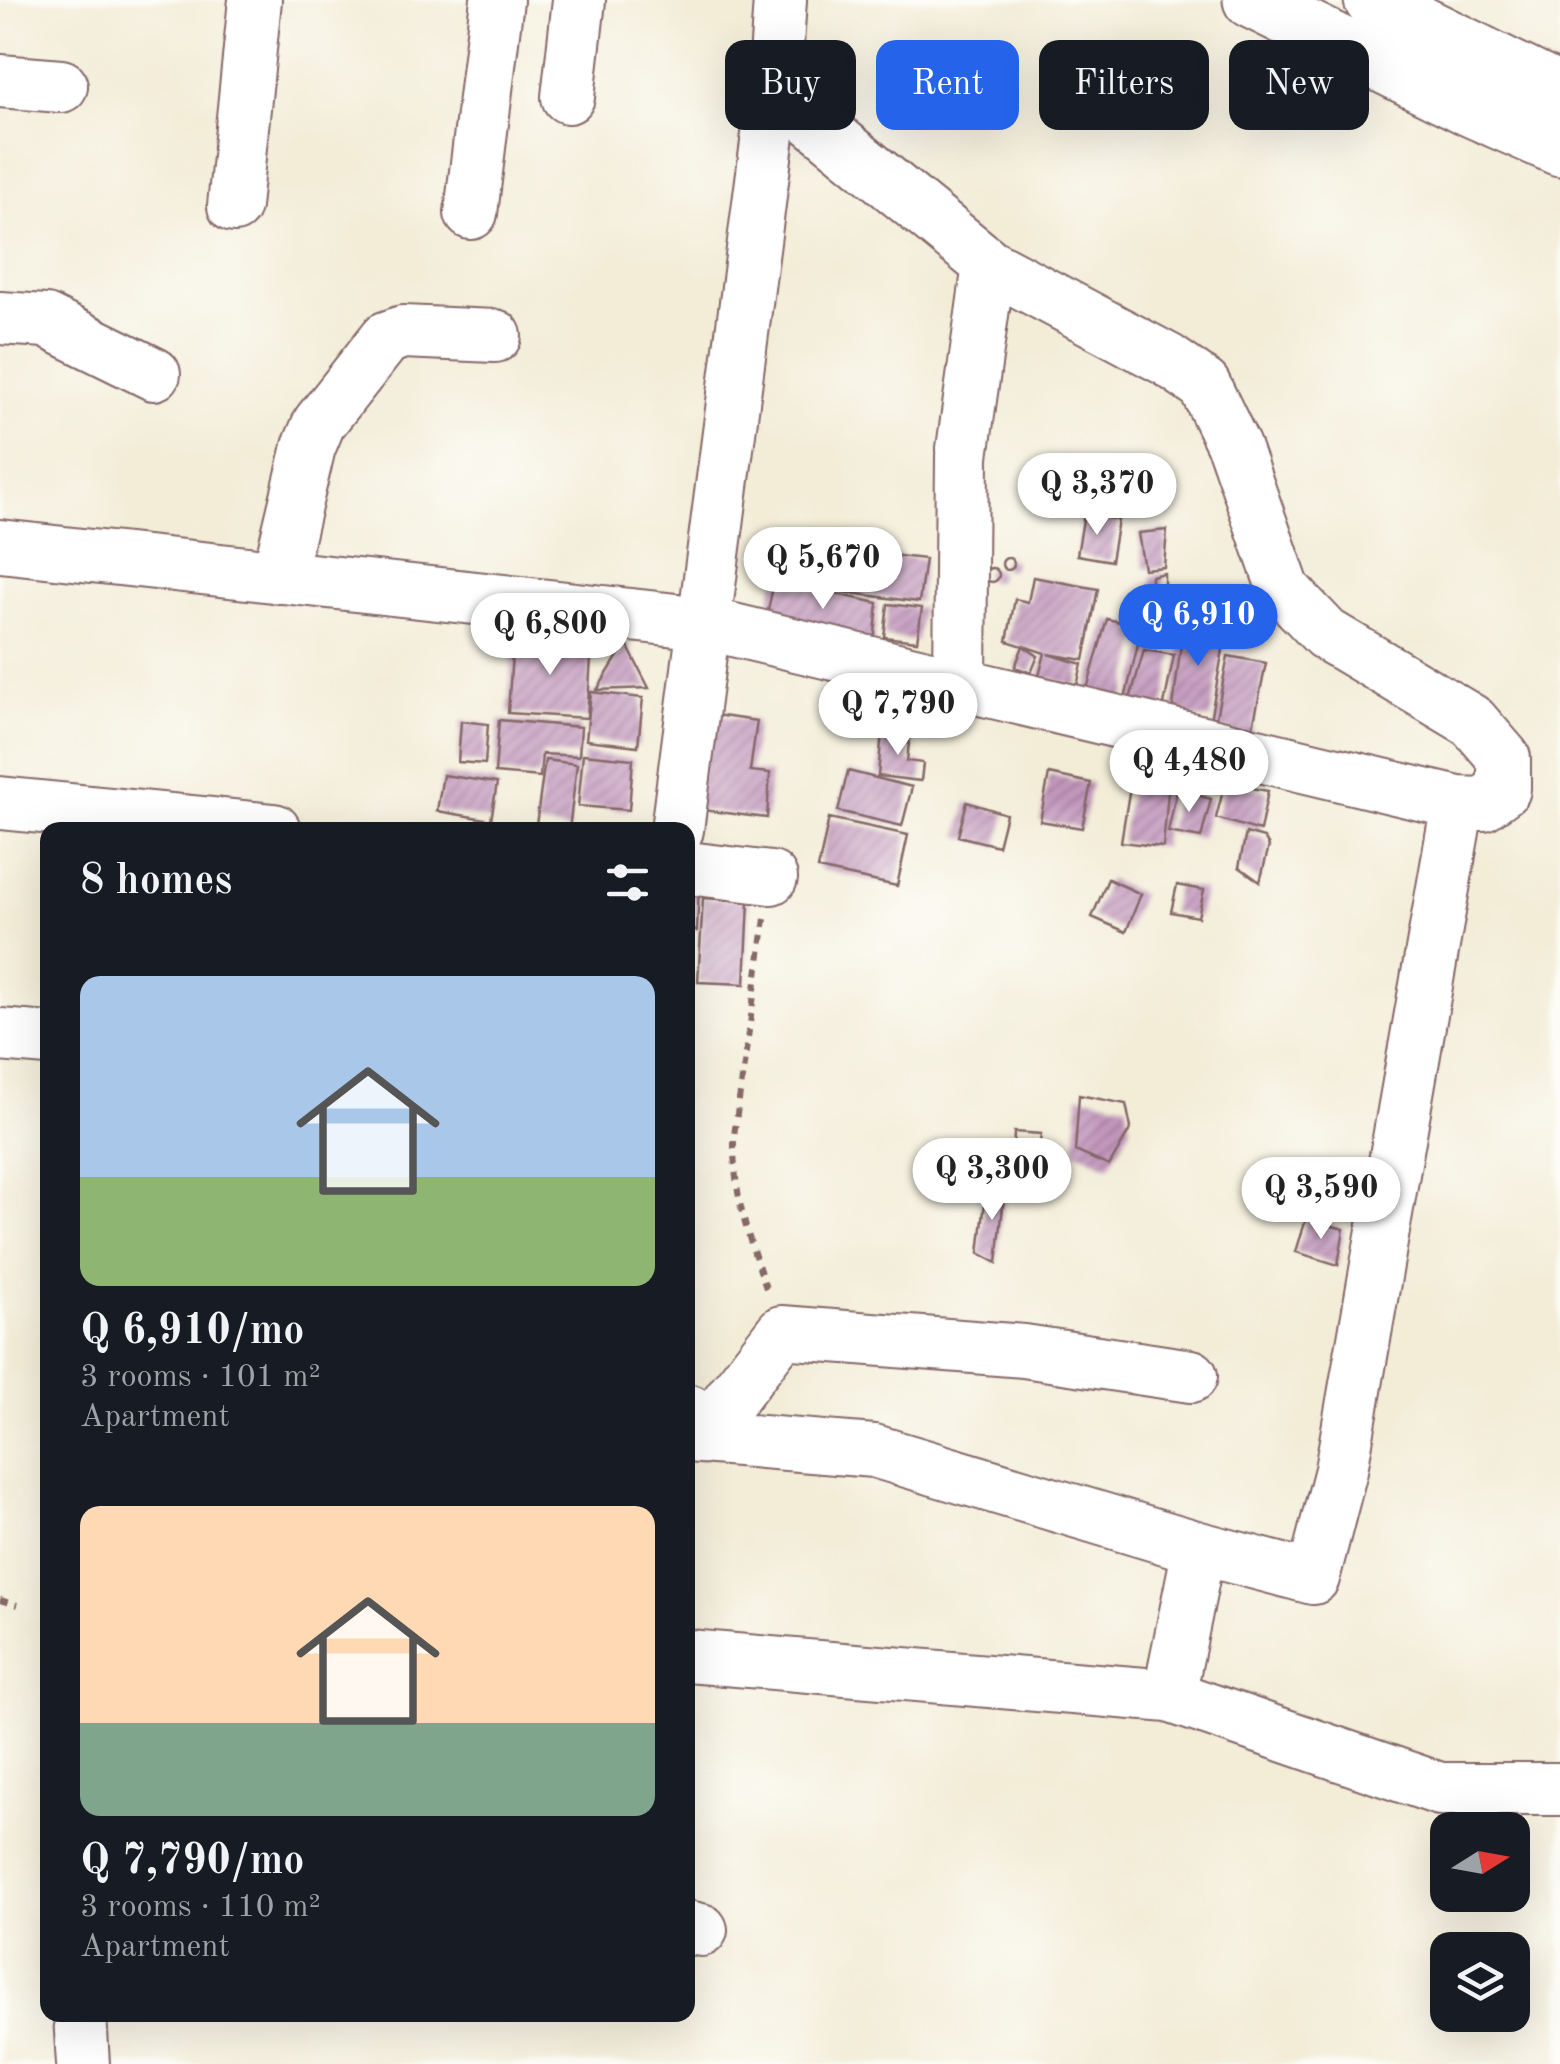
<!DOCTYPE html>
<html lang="en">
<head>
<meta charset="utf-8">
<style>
	:root { --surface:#171b24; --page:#242831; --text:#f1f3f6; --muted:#9ea1a6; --accent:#2563eb }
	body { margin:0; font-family:"Old Standard TT",serif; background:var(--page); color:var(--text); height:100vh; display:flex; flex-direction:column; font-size:38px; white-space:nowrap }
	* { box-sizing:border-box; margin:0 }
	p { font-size:32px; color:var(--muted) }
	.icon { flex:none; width:55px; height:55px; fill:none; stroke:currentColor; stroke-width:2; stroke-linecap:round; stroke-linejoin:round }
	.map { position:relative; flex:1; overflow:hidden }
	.side { position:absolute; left:40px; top:822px; width:655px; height:1200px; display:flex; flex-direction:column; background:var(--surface); border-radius:20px; box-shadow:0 10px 40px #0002 }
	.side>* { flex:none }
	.banner { position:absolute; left:725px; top:40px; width:685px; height:90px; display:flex; gap:20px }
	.needle { width:65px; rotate:79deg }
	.tools { position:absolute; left:1430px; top:1812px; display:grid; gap:20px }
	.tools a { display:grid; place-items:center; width:100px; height:100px; border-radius:20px; background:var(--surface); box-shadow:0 10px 40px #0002; font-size:50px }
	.price { position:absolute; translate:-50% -85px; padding:0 22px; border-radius:35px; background:#fff; color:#222; font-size:32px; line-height:65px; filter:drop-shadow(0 2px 5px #0008) }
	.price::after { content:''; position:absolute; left:50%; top:60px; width:30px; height:22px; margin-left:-15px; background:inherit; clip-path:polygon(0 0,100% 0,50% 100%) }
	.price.current { background:var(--accent); color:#fff }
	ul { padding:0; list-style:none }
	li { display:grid; align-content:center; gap:20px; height:530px; padding:0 40px }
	li span { display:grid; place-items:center; height:310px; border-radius:20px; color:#555 }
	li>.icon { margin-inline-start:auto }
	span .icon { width:180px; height:180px; fill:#fffc; stroke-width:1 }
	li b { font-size:42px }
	h2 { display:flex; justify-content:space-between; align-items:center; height:120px; padding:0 40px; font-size:42px }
	.tag { padding:0 35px; border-radius:20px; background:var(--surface); box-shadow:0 10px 40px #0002; font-size:35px; line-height:90px }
	.tag.current { background:var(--accent); color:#fff }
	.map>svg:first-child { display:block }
	.building { fill:url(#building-hatch) }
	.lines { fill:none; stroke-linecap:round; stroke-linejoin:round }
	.minor-casing { stroke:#856768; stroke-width:56 }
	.highway-casing { stroke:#856768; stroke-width:59 }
	.path { stroke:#856768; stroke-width:6; stroke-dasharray:8 8; stroke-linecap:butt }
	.minor { stroke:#fff; stroke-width:52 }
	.highway { stroke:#fff; stroke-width:55 }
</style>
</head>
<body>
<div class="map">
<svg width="1560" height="2064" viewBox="0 0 1560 2064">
	<defs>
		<pattern id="building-hatch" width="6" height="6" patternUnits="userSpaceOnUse" patternTransform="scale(2.5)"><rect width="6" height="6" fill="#c297bd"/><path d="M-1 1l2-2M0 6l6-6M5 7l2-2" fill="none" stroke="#a07b9a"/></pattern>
	</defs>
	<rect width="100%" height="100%" fill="#fdfcf7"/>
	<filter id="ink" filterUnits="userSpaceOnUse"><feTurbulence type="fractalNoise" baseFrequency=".01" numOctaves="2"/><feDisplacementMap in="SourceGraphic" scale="20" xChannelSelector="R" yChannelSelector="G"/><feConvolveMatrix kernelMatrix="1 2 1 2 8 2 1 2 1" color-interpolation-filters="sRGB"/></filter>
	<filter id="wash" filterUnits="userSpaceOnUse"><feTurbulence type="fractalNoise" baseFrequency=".0048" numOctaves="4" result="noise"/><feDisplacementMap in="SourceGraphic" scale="40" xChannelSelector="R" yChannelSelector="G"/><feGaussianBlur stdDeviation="2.25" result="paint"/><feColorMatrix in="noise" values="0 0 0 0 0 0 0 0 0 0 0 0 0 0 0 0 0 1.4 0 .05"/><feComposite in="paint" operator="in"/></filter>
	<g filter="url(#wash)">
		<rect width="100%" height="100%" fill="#f3edd8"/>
		<g id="blocks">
			<path class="building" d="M 1084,514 L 1118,520 L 1111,561 L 1077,555 Z
				M 1167,530 L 1164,567 L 1144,569 L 1138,533 Z
				M 839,549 L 925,559 L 919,602 L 834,591 Z
				M1002 564a6 6 0 1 1 12 0a6 6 0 1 1-12 0Z
				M985 575a7 7 0 1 1 14 0a7 7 0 1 1-14 0Z
				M 1164,573 L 1164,604 L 1151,607 L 1151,576 Z
				M 1033,577 L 1098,589 L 1084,660 L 1048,654 L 1082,664 L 1077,686 L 1039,676 L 1045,653 L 1023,646 L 1038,656 L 1031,673 L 1015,667 L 1023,646 L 1007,641 L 1015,599 L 1028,602 Z
				M 774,581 L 878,603 L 874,644 L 766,621 Z
				M 888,604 L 922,608 L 917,641 L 884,637 Z
				M 1107,619 L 1142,627 L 1125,699 L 1087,689 Z
				M 1184,619 L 1227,628 L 1210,720 L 1172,715 Z
				M 513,638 L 592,643 L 587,718 L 508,713 Z
				M 626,643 L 649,688 L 597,690 Z
				M 1144,650 L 1174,655 L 1164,705 L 1172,715 L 1129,703 Z
				M 1228,656 L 1266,663 L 1251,736 L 1214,728 Z
				M 591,692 L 643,698 L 638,746 L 586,740 Z
				M 701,713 L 757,721 L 750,771 L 770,773 L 767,818 L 686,808 Z
				M 499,720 L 581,727 L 579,756 L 542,754 L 540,777 L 495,773 Z
				M 461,721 L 488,724 L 485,764 L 458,762 Z
				M 882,731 L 910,734 L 907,761 L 923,763 L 921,781 L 878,776 Z
				M 583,754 L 633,759 L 629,810 L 578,806 Z
				M 545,760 L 577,764 L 569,830 L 536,825 Z
				M 1189,766 L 1220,771 L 1217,791 L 1183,785 Z
				M 848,771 L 912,787 L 902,826 L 838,811 Z
				M 1049,774 L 1091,783 L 1082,828 L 1040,821 Z
				M 1132,774 L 1169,781 L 1163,847 L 1121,842 Z
				M 443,775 L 497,783 L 491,820 L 437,811 Z
				M 1225,783 L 1268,791 L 1260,831 L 1216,818 Z
				M 1177,790 L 1211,799 L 1201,838 L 1168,832 Z
				M 967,802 L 1006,814 L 998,846 L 958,836 Z
				M 829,818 L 908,835 L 897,886 L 818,869 Z
				M 1246,833 L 1264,838 L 1269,846 L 1260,882 L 1239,867 Z
				M 1108,879 L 1141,894 L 1126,932 L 1092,917 Z
				M 1177,885 L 1204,890 L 1198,917 L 1171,912 Z
				M 688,887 L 699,888 L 697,931 L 688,930 Z
				M 703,898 L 749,901 L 745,984 L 698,982 Z
				M 1079,1095 L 1126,1104 L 1131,1128 L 1109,1166 L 1075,1151 Z
				M 1014,1132 L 1041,1134 L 1038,1160 L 1013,1158 Z
				M 987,1185 L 998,1186 L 1004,1196 L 997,1263 L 979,1253 Z
				M 1306,1219 L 1344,1229 L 1338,1265 L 1296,1252 Z"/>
		</g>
	</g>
	<g filter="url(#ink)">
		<use href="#blocks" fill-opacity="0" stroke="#856768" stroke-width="2.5"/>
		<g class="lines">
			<g class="minor-casing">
				<path id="minor" d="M 0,81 L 61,86
					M 568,97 L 579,0
					M 234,206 L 255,0
					M 471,213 L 497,0
					M 0,318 L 46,321 L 154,374
					M 0,546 L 704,623 L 1458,803 L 1483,804 L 1504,789 L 1504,758 L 1472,721 L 1326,634 L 1284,590 L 1234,447 L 1204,385 L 1168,360 L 989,265 L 774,89
					M 278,577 L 309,447 L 319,423 L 386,338 L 403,332 L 495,336
					M 960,684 L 962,456 L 989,265
					M 0,803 L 274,830
					M 677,830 L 774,89 L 780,0
					M 688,868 L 771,878
					M 0,1035 L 48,1039
					M 690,1411 L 701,1437 L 782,1332 L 1024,1351 L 1191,1376
					M 688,1436 L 874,1451 L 1199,1548 L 1313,1578 L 1341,1470 L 1458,803
					M 688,1656 L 1169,1696 L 1440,1789 L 1560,1789
					M 1169,1696 L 1199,1548
					M 688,1927 L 701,1930
					M 80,2015 L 83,2064"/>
			</g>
			<g class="highway-casing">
				<path id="highway" d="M 1251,0 L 1474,110 L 1560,148
					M 1372,0 L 1560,92"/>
			</g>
			<path class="path" d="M 765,919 L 734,1135 C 733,1199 748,1235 768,1294
				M 0,1600 L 17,1605"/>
			<use href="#minor" class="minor"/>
			<use href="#highway" class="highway"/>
		</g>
	</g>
</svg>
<div class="tools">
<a><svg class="needle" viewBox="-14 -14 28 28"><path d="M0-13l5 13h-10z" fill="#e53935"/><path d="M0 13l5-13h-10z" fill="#9ea1a6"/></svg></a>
<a><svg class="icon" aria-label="layers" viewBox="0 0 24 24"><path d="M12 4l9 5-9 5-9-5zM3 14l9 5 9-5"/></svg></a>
</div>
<b class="price" style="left:1097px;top:538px">Q 3,370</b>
<b class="price" style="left:823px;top:612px">Q 5,670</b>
<b class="price current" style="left:1198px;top:669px">Q 6,910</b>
<b class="price" style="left:550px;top:678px">Q 6,800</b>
<b class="price" style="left:898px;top:758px">Q 7,790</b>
<b class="price" style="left:1189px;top:815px">Q 4,480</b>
<b class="price" style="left:992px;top:1223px">Q 3,300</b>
<b class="price" style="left:1321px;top:1242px">Q 3,590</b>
<div class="banner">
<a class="tag">Buy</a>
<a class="tag current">Rent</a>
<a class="tag">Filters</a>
<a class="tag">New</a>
</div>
<section class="side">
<h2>8 homes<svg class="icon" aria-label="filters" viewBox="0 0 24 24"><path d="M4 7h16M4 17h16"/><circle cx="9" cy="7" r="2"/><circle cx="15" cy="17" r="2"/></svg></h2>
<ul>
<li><span style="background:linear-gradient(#a9c7e8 65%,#8fb573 0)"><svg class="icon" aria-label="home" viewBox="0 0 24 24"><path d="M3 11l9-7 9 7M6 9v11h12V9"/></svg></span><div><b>Q 6,910/mo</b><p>3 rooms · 101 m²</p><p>Apartment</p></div></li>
<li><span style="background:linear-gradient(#ffd9b3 70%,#7fa58c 0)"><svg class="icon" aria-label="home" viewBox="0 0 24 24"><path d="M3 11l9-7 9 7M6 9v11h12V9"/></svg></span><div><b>Q 7,790/mo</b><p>3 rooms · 110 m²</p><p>Apartment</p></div></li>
</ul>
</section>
</div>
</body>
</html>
